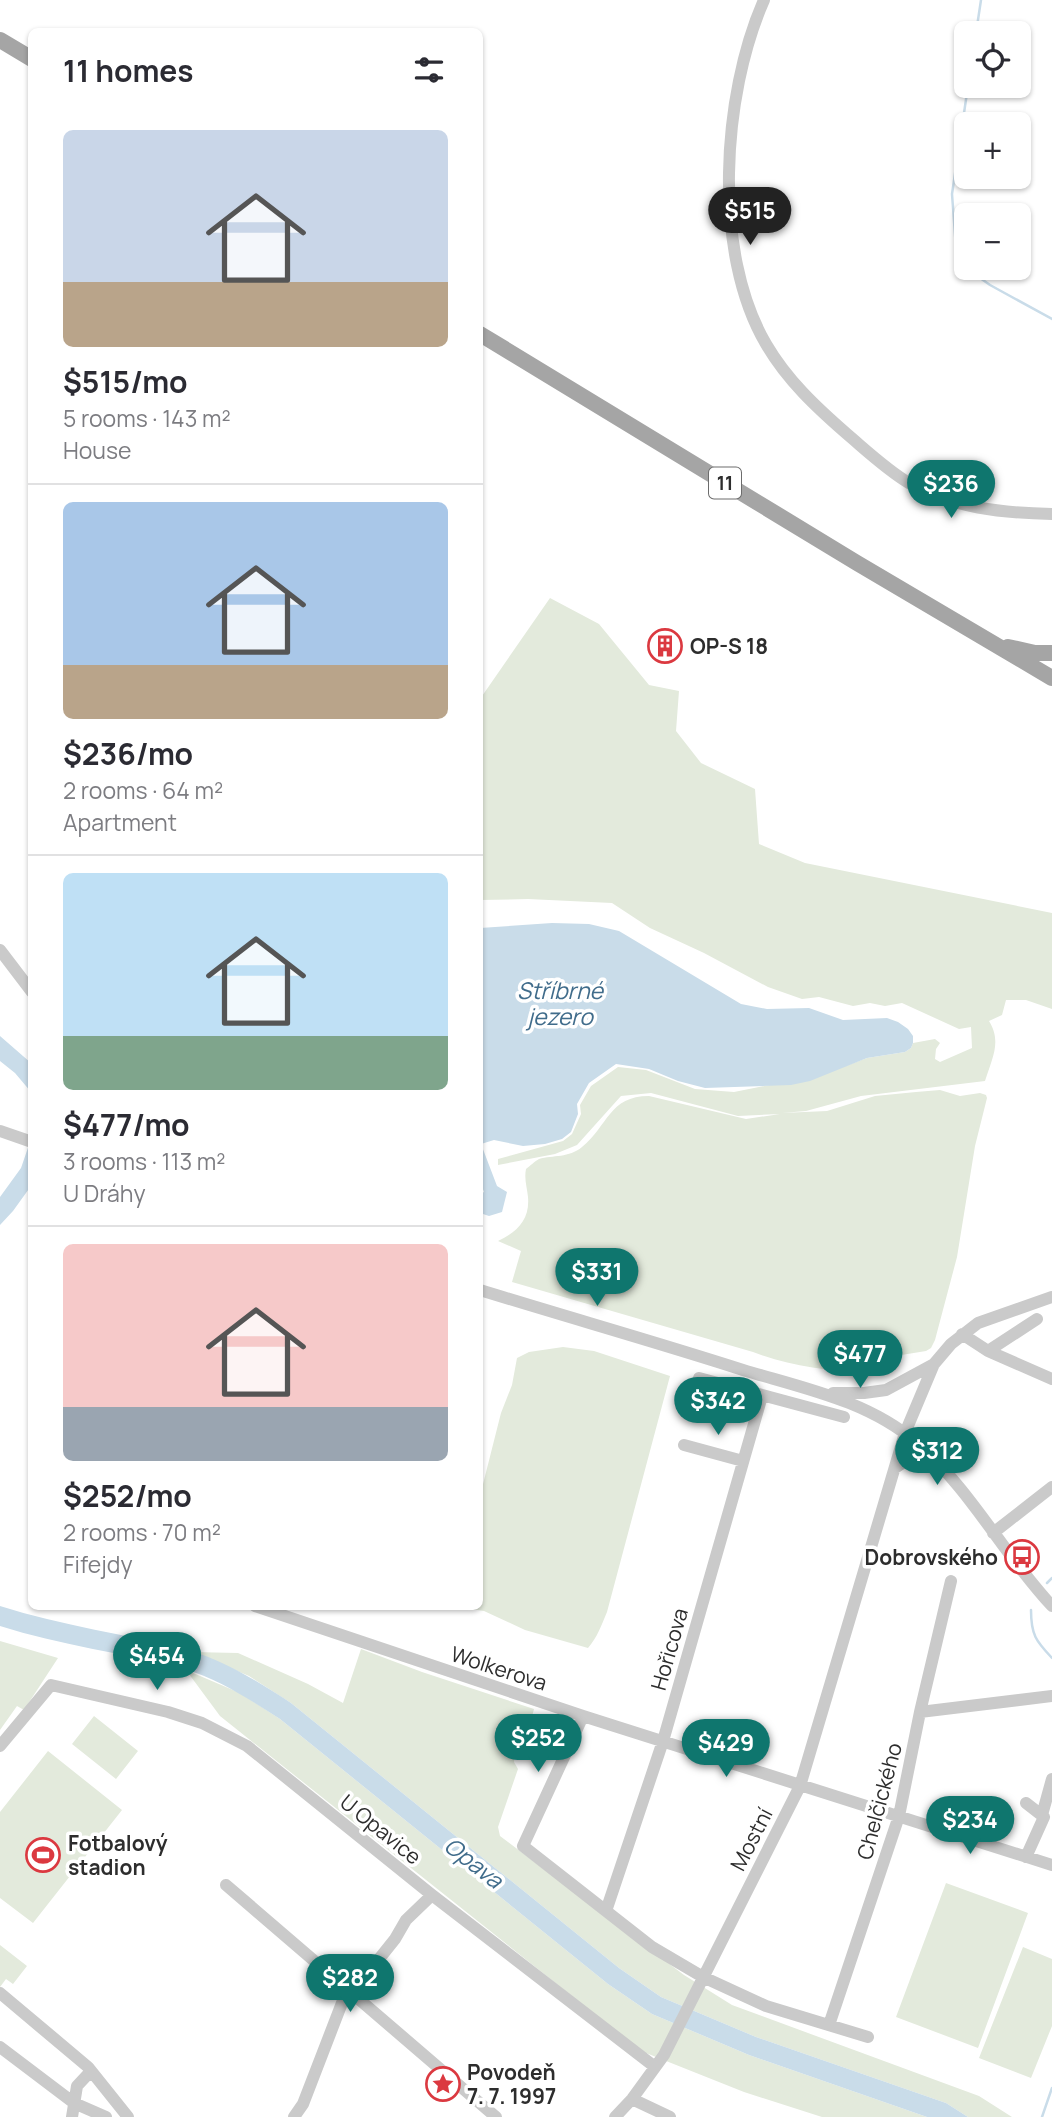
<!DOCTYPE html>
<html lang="en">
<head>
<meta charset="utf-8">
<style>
	:root { --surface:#fff; --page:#f7f7f7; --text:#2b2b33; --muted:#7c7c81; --line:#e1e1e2; --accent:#0f766e }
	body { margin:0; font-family:Manrope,sans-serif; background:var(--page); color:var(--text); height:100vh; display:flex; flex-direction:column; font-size:26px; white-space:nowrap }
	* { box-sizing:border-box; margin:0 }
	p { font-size:23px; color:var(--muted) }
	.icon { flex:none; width:38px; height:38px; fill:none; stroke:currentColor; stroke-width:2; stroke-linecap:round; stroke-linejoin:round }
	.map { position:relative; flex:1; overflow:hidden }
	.panel { position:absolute; left:28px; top:28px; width:455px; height:1582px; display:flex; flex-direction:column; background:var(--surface); border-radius:10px; box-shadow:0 2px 5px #0004 }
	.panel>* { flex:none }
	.buttons { position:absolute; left:954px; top:21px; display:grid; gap:14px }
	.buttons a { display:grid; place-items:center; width:77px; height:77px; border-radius:10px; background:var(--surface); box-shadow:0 2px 5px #0004; font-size:35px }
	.price { position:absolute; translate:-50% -60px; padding:0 16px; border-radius:24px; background:var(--accent); color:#fff; font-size:23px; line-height:46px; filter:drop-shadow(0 2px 4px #0008) }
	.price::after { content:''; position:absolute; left:50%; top:42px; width:21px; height:16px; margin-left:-10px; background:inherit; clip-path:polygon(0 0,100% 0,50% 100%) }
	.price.current { background:#222; color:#fff }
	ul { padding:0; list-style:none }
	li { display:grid; align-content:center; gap:14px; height:371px; padding:0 35px }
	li+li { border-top:2px solid var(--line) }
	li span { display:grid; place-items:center; height:217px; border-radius:10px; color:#555 }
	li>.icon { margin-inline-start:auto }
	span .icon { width:126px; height:126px; fill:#fffc; stroke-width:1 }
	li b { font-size:30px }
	h2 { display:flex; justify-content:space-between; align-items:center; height:84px; padding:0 35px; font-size:30px }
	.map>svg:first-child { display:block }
	.green { fill:#e3eadc }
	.water { fill:#c9dce9 }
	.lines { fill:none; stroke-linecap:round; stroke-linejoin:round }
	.stream { stroke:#c9dce9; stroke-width:2.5 }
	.minor { stroke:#cacaca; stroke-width:12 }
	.major { stroke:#a5a5a5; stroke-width:16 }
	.labels { text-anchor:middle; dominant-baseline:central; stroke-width:7; stroke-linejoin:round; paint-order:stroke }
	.shield { fill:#fff; stroke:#6c6c6c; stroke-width:2 }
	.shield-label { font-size:19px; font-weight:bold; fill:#2d2d2d }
	.poi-label { font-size:21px; font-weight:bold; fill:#2d2d2d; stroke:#fff; text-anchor:start }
	.street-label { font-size:21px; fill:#2d2d2d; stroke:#fff }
	.water-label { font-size:23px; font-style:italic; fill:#406c8b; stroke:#fff }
</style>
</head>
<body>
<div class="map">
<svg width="1052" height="2117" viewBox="0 0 1052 2117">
	<rect width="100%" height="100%" fill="#fff"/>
	<path class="green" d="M 550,598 L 599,624 L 649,685 L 679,691 L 676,731 L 701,763 L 755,789 L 759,844 L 805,863 L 1052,913 L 1052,1009 L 1026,1000 L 1006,1000 L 1002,1015 L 989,1021 C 1002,1042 992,1058 985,1081 L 861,1096 L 806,1111 L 782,1113 L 827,1111 L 875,1096 L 916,1092 L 940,1090 L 960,1096 L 980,1093 L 986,1095 L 987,1098 L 975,1146 L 957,1257 L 935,1340 L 931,1348 L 926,1351 L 883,1358 L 879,1361 L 875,1371 C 832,1372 793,1367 753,1352 L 512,1282 L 521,1251 L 498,1241 C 517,1232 530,1220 528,1197 C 527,1187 524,1179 526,1169 C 530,1166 535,1161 539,1159 C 553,1155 569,1158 582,1147 C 608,1126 609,1096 649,1096 L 746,1119 L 780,1114 L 738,1116 L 651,1093 L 621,1096 L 577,1145 L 555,1154 L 498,1165 L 498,1159 L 563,1141 L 572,1134 L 581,1114 L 580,1105 L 591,1086 L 618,1067 L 646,1070 L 695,1089 L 734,1092 L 824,1074 L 867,1058 L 905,1052 L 911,1048 L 913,1043 L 935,1039 L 940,1043 L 936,1049 L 935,1059 L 940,1062 L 972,1048 L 971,1027 L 959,1029 L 902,1003 L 885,1006 L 870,1003 L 853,1006 L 819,997 L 802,999 L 768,987 L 704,953 L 650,928 L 612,903 L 528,899 L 480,900 L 480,699 Z
		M 563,1347 L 594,1351 L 670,1376 L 607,1612 C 602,1624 597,1638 588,1648 L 525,1630 L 484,1611 L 457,1607 L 480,1606 L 480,1496 L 501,1413 L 512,1385 L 517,1358 L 529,1352 Z
		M 0,1641 L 58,1658 L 24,1710 L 17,1706 L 0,1730 Z
		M 361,1649 L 422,1672 L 534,1709 L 525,1742 L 515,1753 L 514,1762 L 518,1769 L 498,1827 L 500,1836 L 684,1975 L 732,2005 L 979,2096 L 1012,2117 L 968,2117 L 946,2103 L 756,2037 L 661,1997 L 619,1968 L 291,1703 L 249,1676 L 192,1652 L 238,1653 L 308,1684 L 343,1703 Z
		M 186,1670 L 240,1693 L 280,1719 L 608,1984 L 652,2014 L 749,2055 L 927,2117 L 822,2117 L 744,2092 L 641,2051 L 220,1716 Z
		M 94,1716 L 138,1751 L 116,1779 L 72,1744 Z
		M 48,1751 L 122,1810 L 33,1923 L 0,1898 L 0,1812 Z
		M 946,1883 L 1028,1913 L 978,2048 L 896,2017 Z
		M 0,1945 L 27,1966 L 13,1984 L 6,1979 L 0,1987 Z
		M 1023,1947 L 1052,1959 L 1052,2026 L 1031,2078 L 979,2058 Z"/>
	<path class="water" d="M 552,923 L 589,924 L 619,931 L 741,1004 L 767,1009 L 809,1008 L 843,1020 L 887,1018 L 898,1022 L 908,1029 L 913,1036 L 913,1043 L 911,1048 L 905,1052 L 867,1058 L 810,1081 L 791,1085 L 705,1088 L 678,1081 L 649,1069 L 616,1064 L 589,1083 L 577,1104 L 578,1114 L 571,1132 L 562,1139 L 545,1144 L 523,1146 L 494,1140 L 481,1144 L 497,1186 L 507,1192 L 502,1212 L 489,1216 L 480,1213 L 480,1194 L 484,1192 L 480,1181 L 480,928 Z
		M 0,1036 L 31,1063 L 31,1092 L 15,1073 L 0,1061 Z
		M 31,1139 L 31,1186 L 13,1211 L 0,1225 L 0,1197 L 21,1168 Z
		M 0,1606 C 62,1626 127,1634 190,1651 C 226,1661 260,1683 291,1703 L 619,1968 L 661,1997 L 756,2037 L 946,2103 L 968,2117 L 927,2117 L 749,2055 L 652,2014 L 608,1984 L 280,1719 C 250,1700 219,1679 184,1669 C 123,1653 60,1645 0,1626 Z"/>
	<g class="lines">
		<path class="stream" d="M 976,33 L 981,0
			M 966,268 L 956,248 L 952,194 L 968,86
			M 966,268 L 990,285 L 1052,319
			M 1047,1583 L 1052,1578
			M 1031,1610 C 1031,1635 1036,1641 1052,1658
			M 1042,2117 L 1052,2088"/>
		<path class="minor" d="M 764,0 C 722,95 712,252 766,344 C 787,380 816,407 847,434 C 867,451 887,470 909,483 C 953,508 1002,513 1052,514
			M 0,950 L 32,992
			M 0,1131 L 32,1142
			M 480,1290 C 567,1317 656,1342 743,1370 C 803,1388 869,1401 917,1443 C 971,1490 1004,1555 1052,1606
			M 962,1334 L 988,1351 L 1052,1379
			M 988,1351 L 1037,1319
			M 699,1378 L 844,1417
			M 833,1393 L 864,1393 L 886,1390 L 934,1364
			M 684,1445 L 743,1461
			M 895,1468 L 910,1458 L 934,1458
			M 993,1533 L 1052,1487
			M 255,1606 L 583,1716 L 1052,1865
			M 920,1712 L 1052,1696
			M 583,1716 L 523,1846 L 652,1947 L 703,1977 L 766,2006 L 868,2037
			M 0,1746 L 51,1685 L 168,1712 L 202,1723 L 247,1746 L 432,1895 L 655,2067
			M 1042,1815 L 1052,1779
			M 1026,1857 L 1044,1817 L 1026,1803
			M 226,1885 L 496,2117
			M 606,1911 L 663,1741 L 762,1396
			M 0,1993 L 88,2067 L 128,2117
			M 829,2025 L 899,1816 L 920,1712 L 951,1581
			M 0,2047 L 74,2103 L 106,2117
			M 632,2099 L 670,2117
			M 72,2117 L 77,2086 L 91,2071
			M 294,2117 L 303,2104 L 347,1990 L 356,1977 L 379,1959 L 395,1939 L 406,1920 L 432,1895
			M 615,2117 L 632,2099 L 664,2055 L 800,1786 L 905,1433 L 934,1364 L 951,1344 L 978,1323 L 1052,1297"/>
		<path class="major" d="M 0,40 L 32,59
			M 480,334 L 857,563 L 1052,678
			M 1008,647 L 1035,653 L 1052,653"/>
	</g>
	<defs>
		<g id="building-ring" transform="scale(1.75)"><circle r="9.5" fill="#fff" stroke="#db3940" stroke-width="1.5"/><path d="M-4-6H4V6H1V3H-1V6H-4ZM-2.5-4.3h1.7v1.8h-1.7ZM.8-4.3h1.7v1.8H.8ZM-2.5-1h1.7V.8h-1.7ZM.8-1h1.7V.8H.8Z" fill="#db3940"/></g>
		<g id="bus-ring" transform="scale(1.75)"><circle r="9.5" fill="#fff" stroke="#db3940" stroke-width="1.5"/><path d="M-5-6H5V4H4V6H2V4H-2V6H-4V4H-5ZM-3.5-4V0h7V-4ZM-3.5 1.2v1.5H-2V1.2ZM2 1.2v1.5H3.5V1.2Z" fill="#db3940"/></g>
		<g id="stadium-ring" transform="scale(1.75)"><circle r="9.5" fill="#fff" stroke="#db3940" stroke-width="1.5"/><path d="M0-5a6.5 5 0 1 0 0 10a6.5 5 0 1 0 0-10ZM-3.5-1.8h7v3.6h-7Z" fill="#db3940"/></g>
		<g id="sight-ring" transform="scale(1.75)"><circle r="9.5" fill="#fff" stroke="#db3940" stroke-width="1.5"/><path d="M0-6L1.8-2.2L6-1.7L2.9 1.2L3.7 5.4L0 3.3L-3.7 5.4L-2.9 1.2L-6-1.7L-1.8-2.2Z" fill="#db3940"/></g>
	</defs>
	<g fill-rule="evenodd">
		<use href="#building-ring" x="665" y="646"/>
		<use href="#bus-ring" x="1022" y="1557"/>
		<use href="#stadium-ring" x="43" y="1855"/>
		<use href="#sight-ring" x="443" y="2084"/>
	</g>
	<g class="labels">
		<rect class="shield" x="709" y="467.5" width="32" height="31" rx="5"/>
		<g class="shield-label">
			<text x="725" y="483">11</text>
		</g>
		<g class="poi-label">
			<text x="690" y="646">OP-S 18</text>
			<text x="998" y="1557" text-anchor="end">Dobrovského</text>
			<text x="68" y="1843">Fotbalový<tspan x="68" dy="24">stadion</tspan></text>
			<text x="467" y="2072">Povodeň<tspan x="467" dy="24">7. 7. 1997</tspan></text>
		</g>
		<g class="street-label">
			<text transform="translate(669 1649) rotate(-74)">Hořicova</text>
			<text transform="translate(499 1668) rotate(18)">Wolkerova</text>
			<text transform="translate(879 1801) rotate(-75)">Chelčického</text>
			<text transform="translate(381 1829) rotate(39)">U Opavice</text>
			<text transform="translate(751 1839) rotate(-63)">Mostní</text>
		</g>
		<g class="water-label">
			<text x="560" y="990">Stříbrné<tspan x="560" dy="26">jezero</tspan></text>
			<text transform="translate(474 1862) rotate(38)">Opava</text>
		</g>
	</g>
</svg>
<div class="buttons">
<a><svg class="icon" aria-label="locate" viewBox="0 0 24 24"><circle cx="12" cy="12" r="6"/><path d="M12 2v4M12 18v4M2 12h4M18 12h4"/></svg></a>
<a>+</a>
<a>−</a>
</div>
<b class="price current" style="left:750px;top:247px">$515</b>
<b class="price" style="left:951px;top:520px">$236</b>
<b class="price" style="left:597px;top:1308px">$331</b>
<b class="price" style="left:860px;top:1390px">$477</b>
<b class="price" style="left:718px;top:1437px">$342</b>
<b class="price" style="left:937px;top:1487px">$312</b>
<b class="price" style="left:157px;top:1692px">$454</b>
<b class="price" style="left:538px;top:1774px">$252</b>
<b class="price" style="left:726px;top:1779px">$429</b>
<b class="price" style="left:970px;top:1856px">$234</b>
<b class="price" style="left:350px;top:2014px">$282</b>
<section class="panel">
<h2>11 homes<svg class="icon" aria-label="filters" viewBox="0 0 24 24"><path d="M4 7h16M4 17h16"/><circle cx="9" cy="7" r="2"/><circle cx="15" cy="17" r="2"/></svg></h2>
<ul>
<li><span style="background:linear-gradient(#c9d6e8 70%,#b9a48a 0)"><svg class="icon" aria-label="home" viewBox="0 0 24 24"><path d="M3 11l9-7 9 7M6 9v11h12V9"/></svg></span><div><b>$515/mo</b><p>5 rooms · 143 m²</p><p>House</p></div></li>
<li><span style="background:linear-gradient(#a9c7e8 75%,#b9a48a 0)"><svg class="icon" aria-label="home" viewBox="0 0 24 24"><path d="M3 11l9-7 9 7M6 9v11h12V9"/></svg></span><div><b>$236/mo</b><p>2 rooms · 64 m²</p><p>Apartment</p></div></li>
<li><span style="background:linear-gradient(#bfe0f5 75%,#7fa58c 0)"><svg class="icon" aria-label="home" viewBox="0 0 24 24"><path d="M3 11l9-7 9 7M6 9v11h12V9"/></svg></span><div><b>$477/mo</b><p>3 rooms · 113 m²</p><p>U Dráhy</p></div></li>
<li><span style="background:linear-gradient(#f6c9c9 75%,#9aa5b1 0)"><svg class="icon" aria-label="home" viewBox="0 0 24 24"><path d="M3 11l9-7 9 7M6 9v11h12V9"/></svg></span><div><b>$252/mo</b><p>2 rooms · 70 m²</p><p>Fifejdy</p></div></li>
</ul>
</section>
</div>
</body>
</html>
